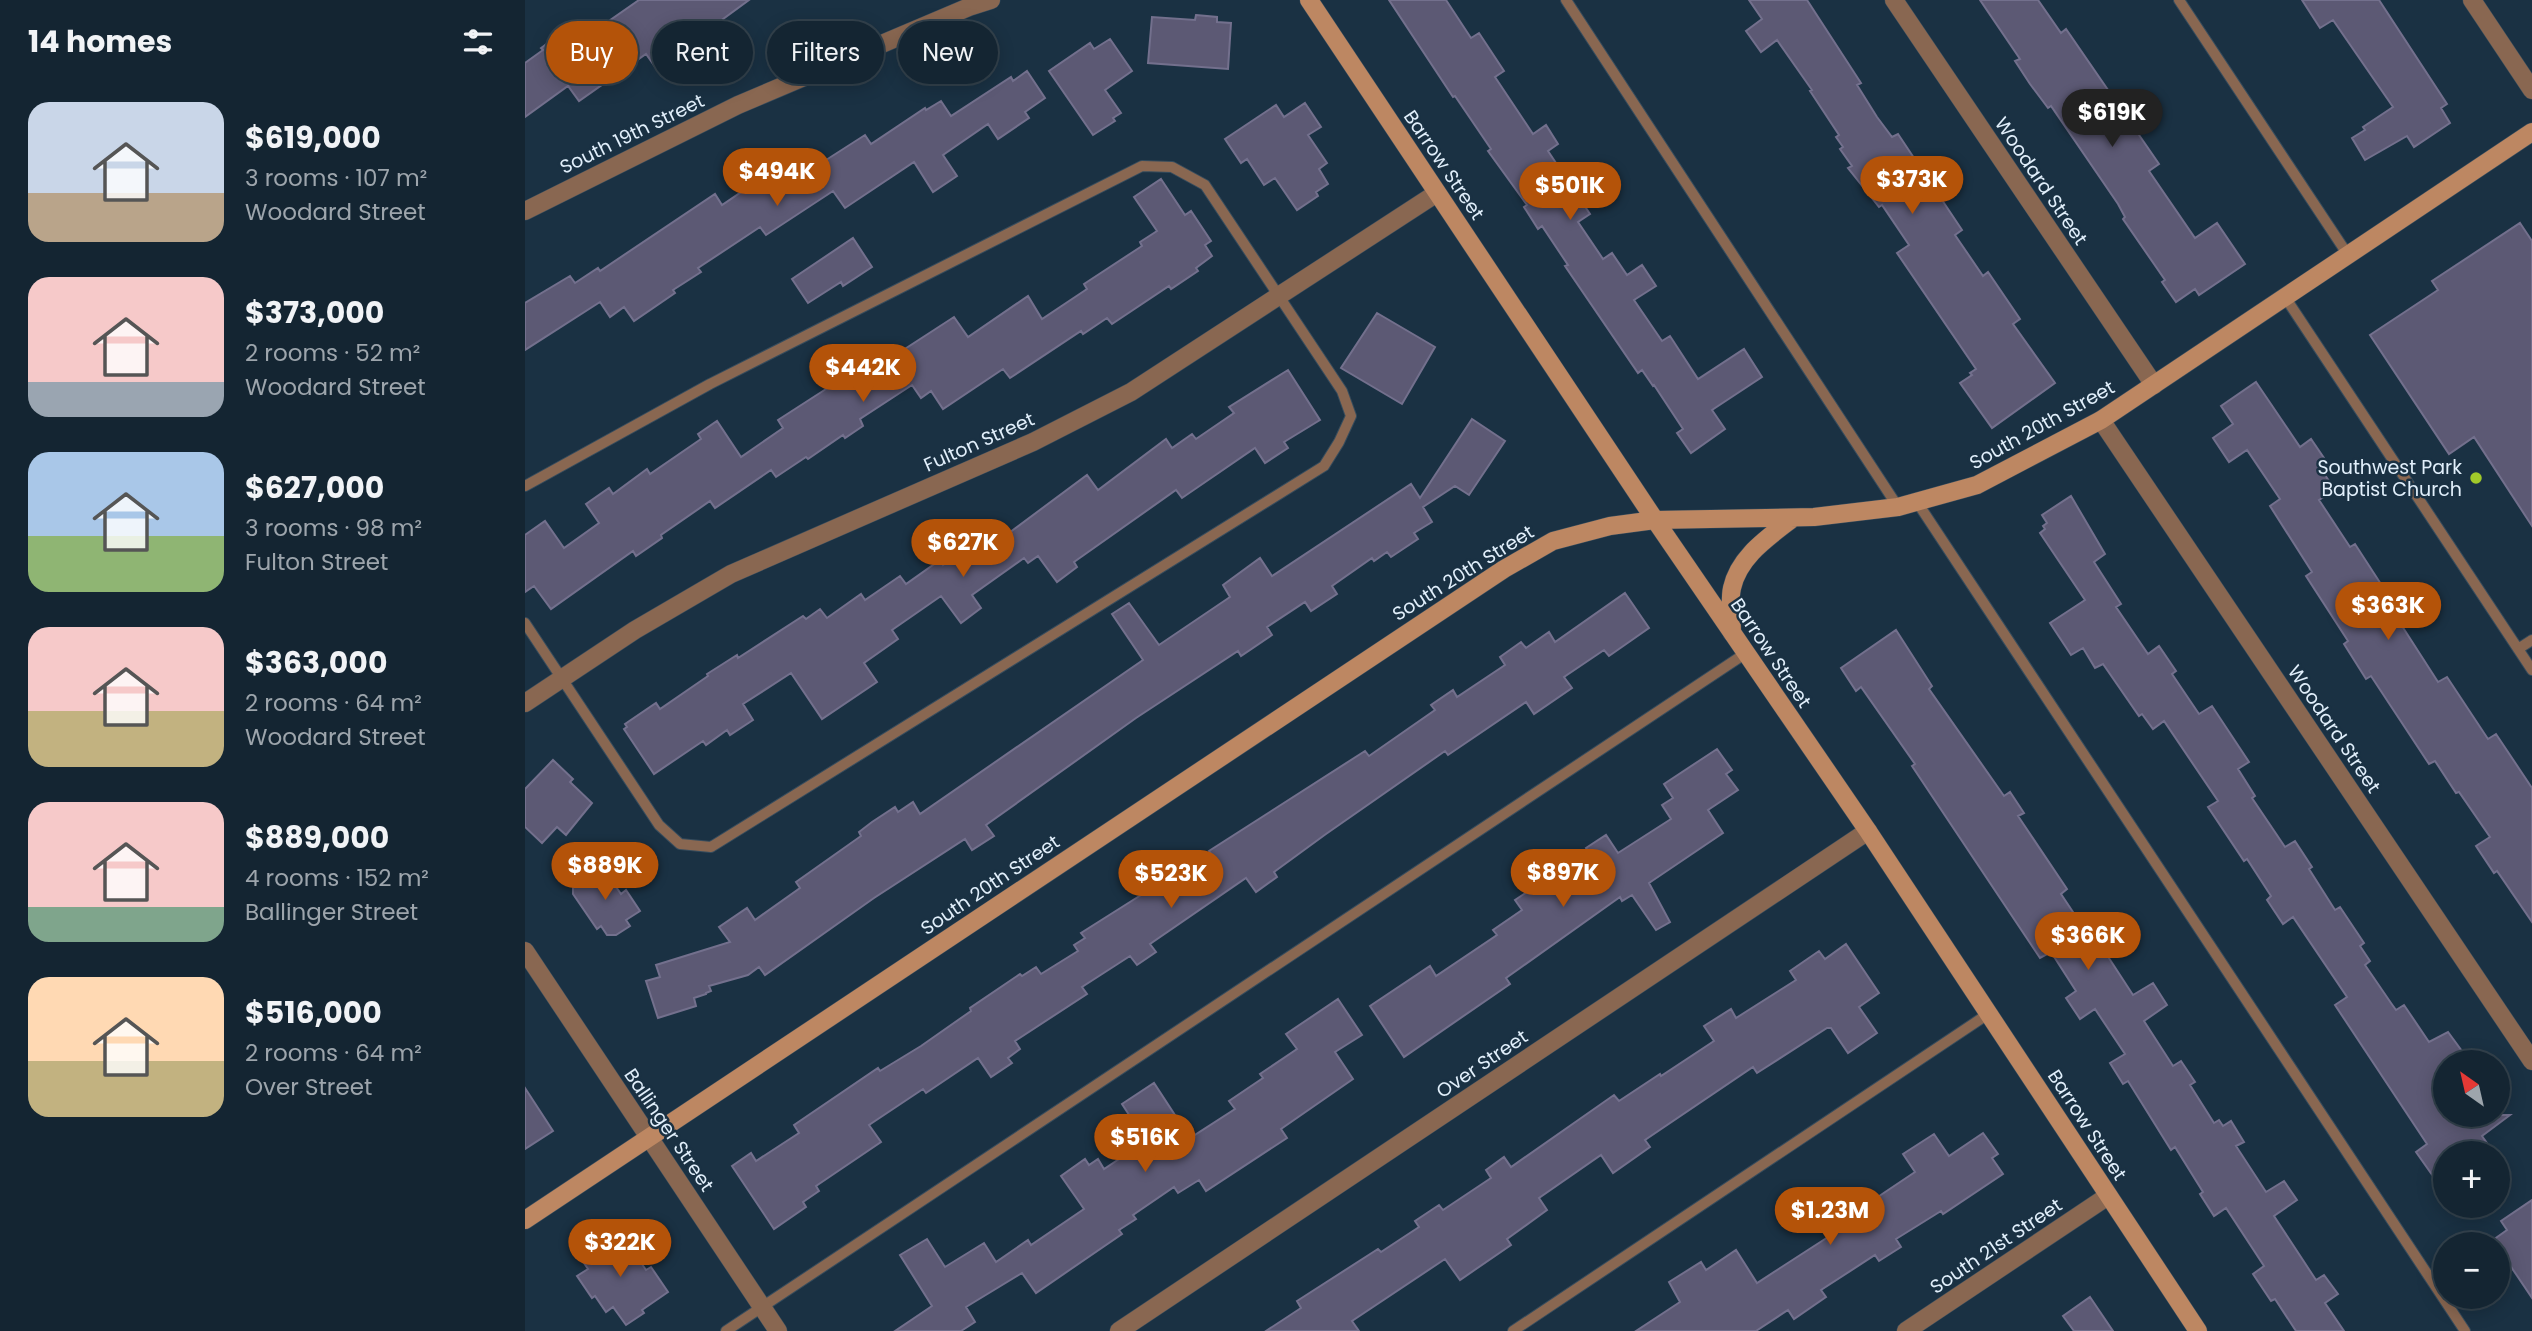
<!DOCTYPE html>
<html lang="en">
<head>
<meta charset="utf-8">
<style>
	:root { --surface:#142532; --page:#1d2d3a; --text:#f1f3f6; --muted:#9da5ac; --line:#33424d; --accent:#b45309 }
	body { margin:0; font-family:Poppins,sans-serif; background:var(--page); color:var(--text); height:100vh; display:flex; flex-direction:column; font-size:26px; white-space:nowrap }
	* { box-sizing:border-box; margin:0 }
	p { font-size:23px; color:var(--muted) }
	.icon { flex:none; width:38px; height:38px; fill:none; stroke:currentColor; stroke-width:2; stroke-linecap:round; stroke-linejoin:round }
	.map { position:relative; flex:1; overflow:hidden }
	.side { display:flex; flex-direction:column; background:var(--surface); width:525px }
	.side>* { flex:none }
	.banner { position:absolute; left:21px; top:21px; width:665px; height:63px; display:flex; gap:14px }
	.needle { width:46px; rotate:326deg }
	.tools { position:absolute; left:1908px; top:1050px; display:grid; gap:14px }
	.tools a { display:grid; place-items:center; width:77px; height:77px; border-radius:50%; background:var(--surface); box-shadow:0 4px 18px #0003,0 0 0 2px var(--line); font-size:35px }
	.price { position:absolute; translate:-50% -60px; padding:0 16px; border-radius:24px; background:var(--accent); color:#fff; font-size:23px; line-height:46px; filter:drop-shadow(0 2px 4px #0008) }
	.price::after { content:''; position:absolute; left:50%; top:42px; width:21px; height:16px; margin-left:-10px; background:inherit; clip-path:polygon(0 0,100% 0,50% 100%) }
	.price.selected { background:#222; color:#fff }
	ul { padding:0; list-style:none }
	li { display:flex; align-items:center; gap:21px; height:175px; padding:0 28px }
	li span { display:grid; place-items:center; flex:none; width:196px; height:140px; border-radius:21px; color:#555 }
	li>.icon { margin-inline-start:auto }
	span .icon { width:84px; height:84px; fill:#fffc; stroke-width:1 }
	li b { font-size:30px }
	h2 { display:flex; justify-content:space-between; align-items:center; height:84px; padding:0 28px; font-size:30px }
	.tag { padding:0 24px; border-radius:32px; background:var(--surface); box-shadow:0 4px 18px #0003,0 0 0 2px var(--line); font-size:24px; line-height:63px }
	.tag.selected { background:var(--accent); color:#fff }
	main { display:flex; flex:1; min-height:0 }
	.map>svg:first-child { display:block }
	.building { fill:#5c5974; stroke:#73708d; stroke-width:2 }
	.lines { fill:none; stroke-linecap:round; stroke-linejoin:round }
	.lane-casing { stroke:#364c5d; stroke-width:12 }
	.street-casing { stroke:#364c5d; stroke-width:19 }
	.secondary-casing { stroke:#364c5d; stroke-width:19 }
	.lane { stroke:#896751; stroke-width:10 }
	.street { stroke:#896751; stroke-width:18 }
	.secondary { stroke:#bd8762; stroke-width:18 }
	.poi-dot { fill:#a1c92a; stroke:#1a3143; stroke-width:2.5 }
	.labels { text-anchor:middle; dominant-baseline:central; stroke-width:5; stroke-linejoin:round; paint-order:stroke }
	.street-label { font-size:19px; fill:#e1effb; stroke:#1a3143 }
	.poi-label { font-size:19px; fill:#e1effb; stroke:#1a3143; text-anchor:end }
</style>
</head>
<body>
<main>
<section class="side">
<h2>14 homes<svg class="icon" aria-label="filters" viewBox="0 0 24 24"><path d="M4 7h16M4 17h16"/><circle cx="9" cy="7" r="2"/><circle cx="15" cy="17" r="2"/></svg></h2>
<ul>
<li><span style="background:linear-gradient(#c9d6e8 65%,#b9a48a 0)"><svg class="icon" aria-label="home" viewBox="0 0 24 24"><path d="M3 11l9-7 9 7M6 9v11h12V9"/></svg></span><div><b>$619,000</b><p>3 rooms · 107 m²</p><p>Woodard Street</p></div></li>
<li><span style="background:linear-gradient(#f6c9c9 75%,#9aa5b1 0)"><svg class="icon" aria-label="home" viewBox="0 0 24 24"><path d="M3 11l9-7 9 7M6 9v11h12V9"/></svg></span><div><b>$373,000</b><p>2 rooms · 52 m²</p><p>Woodard Street</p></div></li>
<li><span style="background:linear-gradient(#a9c7e8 60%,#8fb573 0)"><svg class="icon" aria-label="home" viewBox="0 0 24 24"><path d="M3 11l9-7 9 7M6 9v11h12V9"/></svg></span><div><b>$627,000</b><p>3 rooms · 98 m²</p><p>Fulton Street</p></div></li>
<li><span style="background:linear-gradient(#f6c9c9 60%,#c2b280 0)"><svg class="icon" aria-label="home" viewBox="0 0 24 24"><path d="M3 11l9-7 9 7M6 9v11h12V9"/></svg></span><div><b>$363,000</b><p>2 rooms · 64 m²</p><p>Woodard Street</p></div></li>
<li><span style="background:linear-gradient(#f6c9c9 75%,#7fa58c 0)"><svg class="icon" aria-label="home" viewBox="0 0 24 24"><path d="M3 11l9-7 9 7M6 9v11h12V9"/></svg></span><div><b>$889,000</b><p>4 rooms · 152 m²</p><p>Ballinger Street</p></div></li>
<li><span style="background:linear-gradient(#ffd9b3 60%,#c2b280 0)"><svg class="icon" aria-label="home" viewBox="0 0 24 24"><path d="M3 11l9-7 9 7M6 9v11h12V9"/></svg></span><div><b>$516,000</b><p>2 rooms · 64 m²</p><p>Over Street</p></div></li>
</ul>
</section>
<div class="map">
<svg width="2007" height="1331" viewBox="0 0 2007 1331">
	<rect width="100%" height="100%" fill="#1a3143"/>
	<path class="building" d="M 114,0 L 224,0 L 131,68 L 121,54 L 54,101 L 43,86 L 0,117 L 0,63 L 18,50 L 16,48 L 45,27 L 55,41 Z
		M 864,0 L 921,0 L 946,38 L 954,33 L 979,71 L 970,77 L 1008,134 L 1021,125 L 1033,144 L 1023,151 L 1065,214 L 1053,222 L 1078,259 L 1087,253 L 1102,275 L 1117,265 L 1131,286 L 1109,300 L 1137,341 L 1145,336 L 1173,379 L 1219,349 L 1237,377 L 1187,410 L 1200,429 L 1166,453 L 1152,433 L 1158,429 L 1129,385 L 1128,386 L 1117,370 L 1113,373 L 1040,266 L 1043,265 L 1017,226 L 1013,229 L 999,207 L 1002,205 L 963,151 L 966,149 L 930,96 L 928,97 Z
		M 1224,0 L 1282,0 L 1336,83 L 1332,85 L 1352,117 L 1367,137 L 1373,134 L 1437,230 L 1430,235 L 1458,276 L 1463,272 L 1495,319 L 1488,324 L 1530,383 L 1467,428 L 1435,383 L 1447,375 L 1445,373 L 1451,369 L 1372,253 L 1384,245 L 1357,205 L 1354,207 L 1323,168 L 1327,166 L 1315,149 L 1318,147 L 1311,137 L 1314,135 L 1285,91 L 1287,90 L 1252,40 L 1236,52 L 1221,31 L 1237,19 Z
		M 1455,0 L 1513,0 L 1536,33 L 1541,29 L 1634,164 L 1624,171 L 1670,238 L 1692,223 L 1720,264 L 1674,295 L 1670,289 L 1651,302 L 1637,282 L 1640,280 L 1598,219 L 1600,217 L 1593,204 L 1526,106 L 1523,108 L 1505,84 L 1490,61 L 1495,59 Z
		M 1777,0 L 1854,0 L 1922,104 L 1916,108 L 1925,123 L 1889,147 L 1882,136 L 1840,160 L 1827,138 L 1840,130 L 1838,127 L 1868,107 L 1808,20 L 1795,28 Z
		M 671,15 L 692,17 L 692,22 L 706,23 L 703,69 L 623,63 L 627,17 L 670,20 Z
		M 585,39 L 607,71 L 580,90 L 596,113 L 588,118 L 590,121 L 568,135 L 524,71 L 565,43 L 569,49 Z
		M 502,71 L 520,98 L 500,112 L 504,118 L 473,139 L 463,124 L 418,155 L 432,176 L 408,192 L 389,162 L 320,208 L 308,191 L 241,235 L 235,227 L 173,268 L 176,272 L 148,290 L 150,293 L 109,321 L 99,307 L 85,317 L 75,302 L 0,350 L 0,303 L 45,276 L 50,283 L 73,268 L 75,271 L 190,194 L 197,205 L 250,169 L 253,174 L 265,166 L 273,178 L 340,135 L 346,144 L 400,108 L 401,110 L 416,101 L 426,116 L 486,77 L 488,81 Z
		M 780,103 L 796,127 L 783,135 L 802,163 L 794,169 L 803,184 L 791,192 L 793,196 L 772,210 L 750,178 L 739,185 L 722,159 L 716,163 L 700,139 L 751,105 L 759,117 Z
		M 636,179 L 660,215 L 666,211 L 686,241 L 680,245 L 687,256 L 671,268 L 673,271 L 646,289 L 644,286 L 587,324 L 582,318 L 558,334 L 556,331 L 485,378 L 478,369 L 418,409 L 406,391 L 396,398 L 387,385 L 335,419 L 338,426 L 320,438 L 318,435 L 283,459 L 281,457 L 251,477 L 246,470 L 190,508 L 185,501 L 136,535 L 137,538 L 111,556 L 108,551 L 26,609 L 9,586 L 0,592 L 0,535 L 20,521 L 39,548 L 74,523 L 61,504 L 84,488 L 88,494 L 122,469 L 125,474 L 176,439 L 173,434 L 192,421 L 216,457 L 258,428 L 253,420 L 301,389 L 294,378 L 315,364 L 324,376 L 351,358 L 355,365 L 429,317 L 443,337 L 503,296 L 517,319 L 562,289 L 559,284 L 617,246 L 615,242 L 632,231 L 609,197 Z
		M 1995,223 L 2007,241 L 2007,526 L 1949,437 L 1924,454 L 1845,335 L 1913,290 L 1907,281 Z
		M 328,238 L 347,267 L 318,286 L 316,282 L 283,303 L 267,279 Z
		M 852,313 L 910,347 L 877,404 L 816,368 Z
		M 763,370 L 795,420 L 759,442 L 763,448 L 740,463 L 730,448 L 657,498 L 651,490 L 549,562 L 552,567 L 532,582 L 513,556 L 503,563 L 499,558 L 447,595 L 456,608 L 436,623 L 416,596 L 367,630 L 373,639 L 339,663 L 352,682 L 297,719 L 266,673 L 218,704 L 228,720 L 205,735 L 202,730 L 181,745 L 178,741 L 129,774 L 99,729 L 102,727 L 100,724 L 131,703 L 135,709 L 183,676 L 182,674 L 212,655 L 213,658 L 278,616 L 281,619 L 295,609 L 302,618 L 336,594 L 340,600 L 375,576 L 381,584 L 415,560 L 418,565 L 458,537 L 465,547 L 562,475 L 573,490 L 641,439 L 647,448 L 667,434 L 671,439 L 709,413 L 704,407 Z
		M 1731,382 L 1775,447 L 1786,439 L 1799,458 L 1792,463 L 1810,490 L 1794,500 L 1825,547 L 1830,544 L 1863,595 L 1859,598 L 1913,682 L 1922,677 L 1963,739 L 1971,734 L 2007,788 L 2007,922 L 1972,871 L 1969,873 L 1951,846 L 1965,837 L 1934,792 L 1931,793 L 1910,761 L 1904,764 L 1846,676 L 1841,679 L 1819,644 L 1823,641 L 1781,576 L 1787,572 L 1745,506 L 1755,499 L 1722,450 L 1704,462 L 1688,438 L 1708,424 L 1696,406 Z
		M 947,419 L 980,441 L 944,495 L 930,486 L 898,507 L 907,522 L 889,533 L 893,539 L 866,557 L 862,552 L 849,561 L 847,558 L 807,586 L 812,594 L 786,611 L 780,602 L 742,627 L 747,635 L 716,656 L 713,651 L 611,718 L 461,825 L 469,836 L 447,850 L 440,839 L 349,898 L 240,975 L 234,967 L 223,975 L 184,986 L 186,991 L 181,993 L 181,994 L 169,998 L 171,1006 L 133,1018 L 121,981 L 135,977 L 131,965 L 205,942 L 194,927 L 222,908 L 230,920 L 275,888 L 271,882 L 336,836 L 334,832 L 347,822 L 370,807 L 373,812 L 388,802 L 395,814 L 618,660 L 587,614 L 604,603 L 634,645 L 705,597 L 698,585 L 735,558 L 747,576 L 886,484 L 895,498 Z
		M 1546,496 L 1580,554 L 1569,562 L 1596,604 L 1591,607 L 1623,654 L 1634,646 L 1651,671 L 1647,674 L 1674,714 L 1687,706 L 1724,762 L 1713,769 L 1730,796 L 1727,798 L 1760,847 L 1770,841 L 1787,867 L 1784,869 L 1810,910 L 1815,907 L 1839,943 L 1835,946 L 1845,961 L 1840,965 L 1866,1003 L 1871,1010 L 1879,1005 L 1904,1042 L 1923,1032 L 1945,1062 L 1920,1062 L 1920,1115 L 1985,1115 L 1957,1136 L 1969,1153 L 1920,1153 L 1920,1193 L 1891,1152 L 1902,1144 L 1810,1005 L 1822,997 L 1768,917 L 1758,924 L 1742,900 L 1746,896 L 1722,859 L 1719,861 L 1683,807 L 1693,801 L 1639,721 L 1628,729 L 1617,714 L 1614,716 L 1578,664 L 1570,668 L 1558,648 L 1546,655 L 1525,623 L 1560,600 L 1515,533 L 1520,529 L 1518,526 L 1522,523 L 1517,515 Z
		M 1100,593 L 1124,628 L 1084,656 L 1079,650 L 1039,677 L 1047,688 L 1009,714 L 1001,702 L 923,755 L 920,751 L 801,834 L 749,872 L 752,877 L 731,892 L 721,878 L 625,944 L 631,952 L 612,965 L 605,956 L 557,987 L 562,994 L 490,1041 L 495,1049 L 483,1058 L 487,1063 L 466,1077 L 453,1058 L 401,1093 L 398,1089 L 344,1125 L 356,1142 L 291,1186 L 294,1191 L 278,1202 L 281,1207 L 249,1229 L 207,1166 L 226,1153 L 231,1161 L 274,1133 L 269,1125 L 353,1068 L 355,1071 L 396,1046 L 446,1011 L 445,1008 L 495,974 L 497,976 L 511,967 L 516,974 L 553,951 L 549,945 L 560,938 L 556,933 L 635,883 L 639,888 L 687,855 L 684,851 L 840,751 L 844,756 L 910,710 L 906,705 L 928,690 L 932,697 L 980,665 L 975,657 L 996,642 L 1001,648 L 1024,632 L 1030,642 Z
		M 1371,630 L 1407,686 L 1404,689 L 1479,796 L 1485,792 L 1499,813 L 1493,816 L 1542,889 L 1536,894 L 1562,933 L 1575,924 L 1589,946 L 1580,952 L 1608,995 L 1628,983 L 1642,1005 L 1619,1021 L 1648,1066 L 1656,1061 L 1670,1082 L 1665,1085 L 1689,1123 L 1694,1120 L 1698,1126 L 1706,1121 L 1719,1142 L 1711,1146 L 1741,1192 L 1759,1181 L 1772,1200 L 1749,1216 L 1791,1280 L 1799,1275 L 1813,1294 L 1800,1303 L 1819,1331 L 1771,1331 L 1750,1299 L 1746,1301 L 1728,1274 L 1739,1266 L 1701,1208 L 1689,1216 L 1675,1194 L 1678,1192 L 1650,1147 L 1646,1150 L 1603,1081 L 1598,1084 L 1585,1063 L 1600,1054 L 1570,1009 L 1555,1019 L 1541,998 L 1551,991 L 1526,952 L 1515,958 L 1387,766 L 1390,764 L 1336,687 L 1331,691 L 1316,668 Z
		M 1192,749 L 1207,770 L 1201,774 L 1213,790 L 1183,810 L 1198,833 L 1124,883 L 1145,922 L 1131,930 L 1107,895 L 1097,901 L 1095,897 L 981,978 L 985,984 L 879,1057 L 845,1006 L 905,966 L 911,976 L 972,935 L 968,930 L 997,910 L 990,900 L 1063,851 L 1061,848 L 1081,835 L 1093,853 L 1146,819 L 1137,805 L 1148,798 L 1139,784 Z
		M 28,760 L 48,779 L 45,782 L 67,803 L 41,835 L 32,827 L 17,843 L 0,827 L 0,789 Z
		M 76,865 L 96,894 L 101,890 L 115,911 L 101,920 L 105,926 L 91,935 L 82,935 L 76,926 L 72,929 L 48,894 L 48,885 Z
		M 1321,944 L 1354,993 L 1334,1007 L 1352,1033 L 1323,1053 L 1306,1028 L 1302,1028 L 1232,1073 L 1228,1067 L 1120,1140 L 1125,1147 L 1088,1173 L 1076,1155 L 1014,1198 L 1022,1210 L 982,1239 L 986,1245 L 935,1280 L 920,1259 L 827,1321 L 834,1331 L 741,1331 L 776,1308 L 772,1301 L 853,1249 L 856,1252 L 894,1227 L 890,1221 L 914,1205 L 918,1210 L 966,1178 L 961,1170 L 979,1157 L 986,1167 L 1089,1095 L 1094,1101 L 1135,1074 L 1136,1076 L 1189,1041 L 1179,1026 L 1206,1009 L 1211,1018 L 1271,980 L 1265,971 L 1294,951 L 1300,959 Z
		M 813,999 L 837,1035 L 810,1052 L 828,1079 L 756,1129 L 762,1138 L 681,1191 L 674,1180 L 653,1193 L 649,1187 L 608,1215 L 611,1219 L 594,1230 L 597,1234 L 511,1293 L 497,1273 L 441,1307 L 450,1322 L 436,1331 L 370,1331 L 407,1306 L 375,1255 L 402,1239 L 420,1267 L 459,1243 L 471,1262 L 503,1240 L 506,1245 L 559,1209 L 536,1176 L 560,1159 L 564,1165 L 573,1159 L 579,1169 L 621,1141 L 597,1104 L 629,1083 L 665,1138 L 710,1109 L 704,1101 L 738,1078 L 735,1074 L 772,1049 L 761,1034 Z
		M 0,1088 L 28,1131 L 0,1149 Z
		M 1458,1133 L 1473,1154 L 1467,1158 L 1478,1174 L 1418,1214 L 1416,1211 L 1371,1239 L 1376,1247 L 1354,1261 L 1350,1255 L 1296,1290 L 1301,1297 L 1269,1319 L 1263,1310 L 1231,1331 L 1111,1331 L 1155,1302 L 1144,1282 L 1176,1262 L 1181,1270 L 1211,1250 L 1232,1283 L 1317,1228 L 1314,1223 L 1390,1172 L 1378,1154 L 1409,1134 L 1424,1156 Z
		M 2007,1200 L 2007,1298 L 1968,1240 L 1982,1230 L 1976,1221 Z
		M 94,1230 L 121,1270 L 126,1267 L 143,1292 L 117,1310 L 119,1313 L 101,1325 L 88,1307 L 81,1312 L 70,1296 L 67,1298 L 52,1276 L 63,1269 L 55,1257 Z
		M 1565,1297 L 1588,1331 L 1549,1331 L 1538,1316 Z"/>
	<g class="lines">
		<g class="lane-casing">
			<path id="lane" d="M 1041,0 L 1373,507
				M 1654,0 L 1823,255
				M 1760,297 L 2007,670
				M 0,486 L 185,384 L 617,166 L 647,167 L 680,185 L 817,391 L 826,416 L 814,442 L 799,466 L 186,847 L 155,844 L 134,825 L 0,623
				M 1392,502 L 1940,1331
				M 1993,649 L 2007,640
				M 201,1331 L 1221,653
				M 988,1331 L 1463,1014"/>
		</g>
		<g class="street-casing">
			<path id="street" d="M 1369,0 L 1629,385
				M 1947,0 L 2007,90
				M 0,211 L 213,105 L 444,7 L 466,0
				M 1576,420 L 2007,1061
				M 0,703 L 110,630 L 206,574 L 508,442 L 606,392 L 912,193
				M 0,951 L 253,1331
				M 594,1331 L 1343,831
				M 1381,1331 L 1583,1196"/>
		</g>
		<g class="secondary-casing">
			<path id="secondary" d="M 784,0 L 1130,520 L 1343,831 L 1673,1331
				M 1207,633 C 1207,619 1204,602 1207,588 C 1214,556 1244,537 1268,518
				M 0,1220 L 979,569 L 1028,541 L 1085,526 L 1130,520 L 1289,517 L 1373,507 L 1452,485 L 1576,420 L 2007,132"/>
		</g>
		<use href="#lane" class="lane"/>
		<use href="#street" class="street"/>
		<use href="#secondary" class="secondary"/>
	</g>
	<circle class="poi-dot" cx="1951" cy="478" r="7"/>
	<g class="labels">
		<g class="street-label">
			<text transform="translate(107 134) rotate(-26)">South 19th Street</text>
			<text transform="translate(919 165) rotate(56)">Barrow Street</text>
			<text transform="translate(1516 181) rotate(56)">Woodard Street</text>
			<text transform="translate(1517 425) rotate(-29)">South 20th Street</text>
			<text transform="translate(454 442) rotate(-24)">Fulton Street</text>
			<text transform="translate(938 573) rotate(-32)">South 20th Street</text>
			<text transform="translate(1246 653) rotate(56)">Barrow Street</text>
			<text transform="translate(1809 729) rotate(56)">Woodard Street</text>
			<text transform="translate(465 885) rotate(-34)">South 20th Street</text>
			<text transform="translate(957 1064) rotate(-34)">Over Street</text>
			<text transform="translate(1562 1125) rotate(57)">Barrow Street</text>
			<text transform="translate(144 1130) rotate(56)">Ballinger Street</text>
			<text transform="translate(1471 1246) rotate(-34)">South 21st Street</text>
		</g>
		<g class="poi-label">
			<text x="1937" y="467">Southwest Park<tspan x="1937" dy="22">Baptist Church</tspan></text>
		</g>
	</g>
</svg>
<div class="tools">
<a><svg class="needle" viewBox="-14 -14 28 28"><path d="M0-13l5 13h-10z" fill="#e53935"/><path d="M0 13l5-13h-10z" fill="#9da5ac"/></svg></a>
<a>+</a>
<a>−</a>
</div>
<b class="price selected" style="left:1587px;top:149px">$619K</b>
<b class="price" style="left:252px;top:208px">$494K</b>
<b class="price" style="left:1387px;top:216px">$373K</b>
<b class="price" style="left:1045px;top:222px">$501K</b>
<b class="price" style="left:338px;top:404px">$442K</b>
<b class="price" style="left:438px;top:579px">$627K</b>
<b class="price" style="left:1863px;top:642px">$363K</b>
<b class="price" style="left:80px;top:902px">$889K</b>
<b class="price" style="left:1038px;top:909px">$897K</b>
<b class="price" style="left:646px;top:910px">$523K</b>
<b class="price" style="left:1563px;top:972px">$366K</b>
<b class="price" style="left:620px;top:1174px">$516K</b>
<b class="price" style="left:1305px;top:1247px">$1.23M</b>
<b class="price" style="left:95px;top:1279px">$322K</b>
<div class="banner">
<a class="tag selected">Buy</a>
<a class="tag">Rent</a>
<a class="tag">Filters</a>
<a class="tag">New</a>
</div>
</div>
</main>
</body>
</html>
